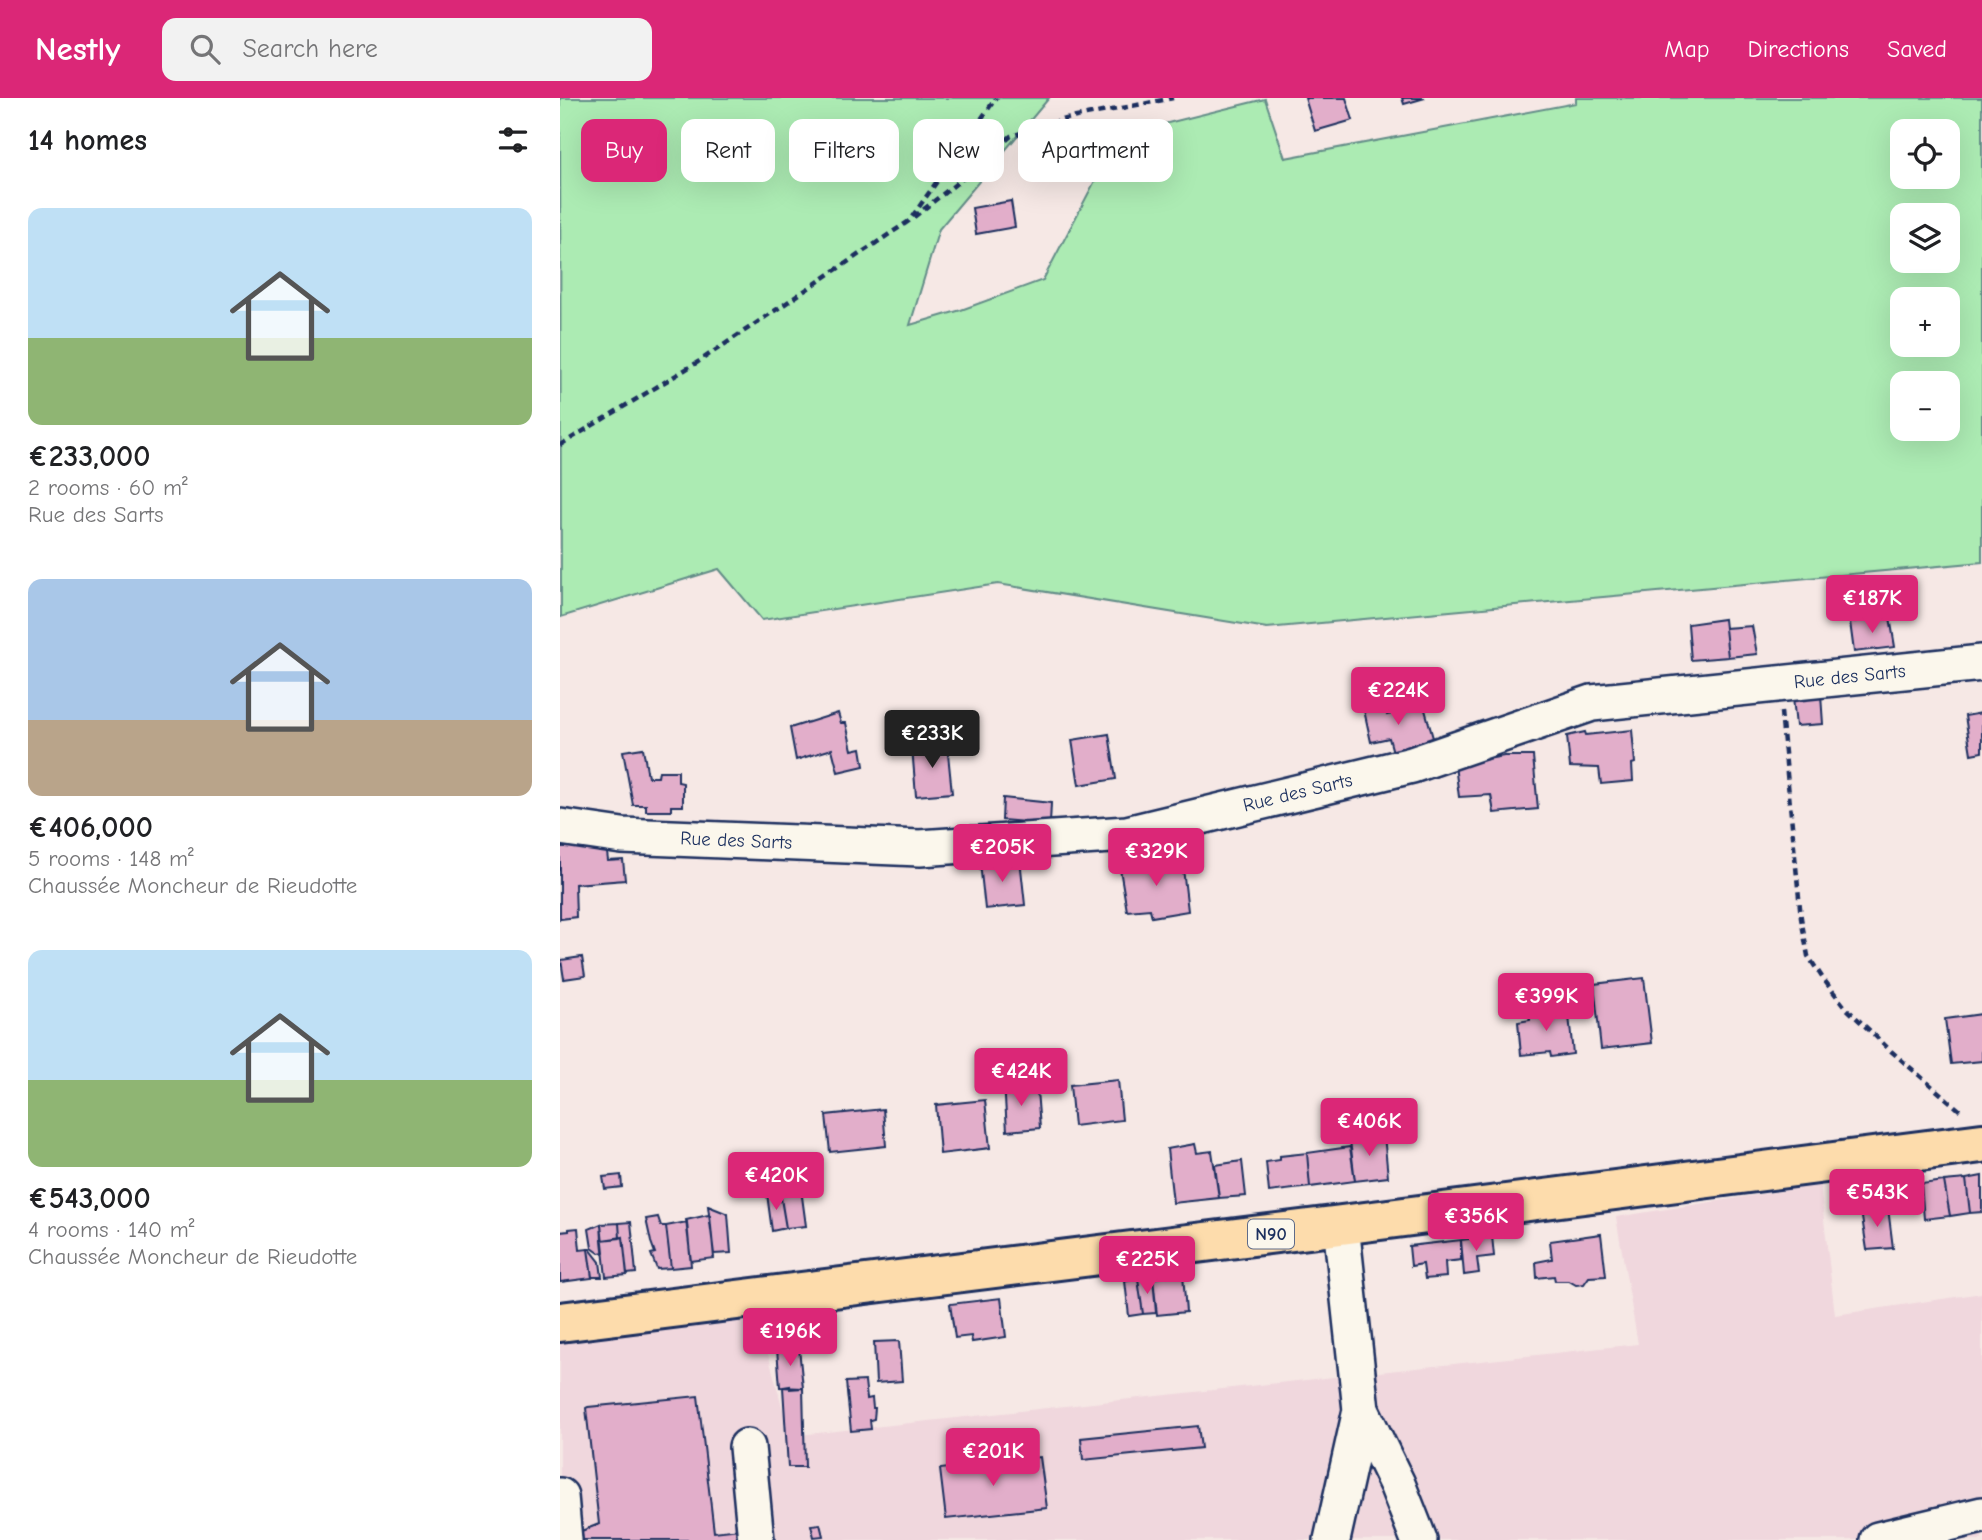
<!DOCTYPE html>
<html lang="en">
<head>
<meta charset="utf-8">
<style>
	:root { --surface:#fff; --page:#f2f2f2; --text:#202124; --muted:#757577; --accent:#db2777 }
	body { margin:0; font-family:"Comic Neue",sans-serif; background:var(--page); color:var(--text); height:100vh; display:flex; flex-direction:column; font-size:26px; white-space:nowrap }
	* { box-sizing:border-box; margin:0 }
	p { font-size:23px; color:var(--muted) }
	.icon { flex:none; width:38px; height:38px; fill:none; stroke:currentColor; stroke-width:2; stroke-linecap:round; stroke-linejoin:round }
	.map { position:relative; flex:1; overflow:hidden }
	.sheet { display:flex; flex-direction:column; background:var(--surface); width:560px }
	.sheet>* { flex:none }
	.hud { position:absolute; left:21px; top:21px; width:665px; height:63px; display:flex; gap:14px }
	.buttons { position:absolute; left:1330px; top:21px; display:grid; gap:14px }
	.buttons a { display:grid; place-items:center; width:70px; height:70px; border-radius:14px; background:var(--surface); box-shadow:0 7px 28px #0002; font-size:35px }
	.price { position:absolute; translate:-50% -60px; padding:0 16px; border-radius:7px; background:var(--accent); color:#fff; font-size:23px; line-height:46px; filter:drop-shadow(0 2px 4px #0008) }
	.price::after { content:''; position:absolute; left:50%; top:42px; width:21px; height:16px; margin-left:-10px; background:inherit; clip-path:polygon(0 0,100% 0,50% 100%) }
	.price.current { background:#222; color:#fff }
	ul { padding:0; list-style:none }
	li { display:grid; align-content:center; gap:14px; height:371px; padding:0 28px }
	li span { display:grid; place-items:center; height:217px; border-radius:14px; color:#555 }
	li>.icon { margin-inline-start:auto }
	span .icon { width:126px; height:126px; fill:#fffc; stroke-width:1 }
	li b { font-size:30px }
	h2 { display:flex; justify-content:space-between; align-items:center; height:84px; padding:0 28px; font-size:30px }
	.pill { padding:0 24px; border-radius:14px; background:var(--surface); box-shadow:0 7px 28px #0002; font-size:24px; line-height:63px }
	.pill.current { background:var(--accent); color:#fff }
	header { display:flex; align-items:center; gap:42px; box-sizing:border-box; height:98px; padding:0 35px; background:var(--accent); color:#fff }
	header strong { font-size:33px }
	nav { display:flex; gap:38px; margin-inline-start:auto; font-size:24px }
	.search { width:490px; height:63px; background:var(--page); display:flex; align-items:center; gap:18px; box-sizing:border-box; padding:0 24px; border-radius:14px; color:var(--muted); font-size:26px }
	main { display:flex; flex:1; min-height:0 }
	.map>svg:first-child { display:block }
	.built { fill:#f0d7dd }
	.green { fill:#acebb3; stroke:#648d88; stroke-width:2; fill-rule:evenodd }
	.building { fill:#e2aeca; stroke:#1b2f5e; stroke-width:2 }
	.lines { fill:none; stroke-linecap:round; stroke-linejoin:round }
	.minor-casing { stroke:#1b2f5e; stroke-width:40 }
	.major-casing { stroke:#1b2f5e; stroke-width:44 }
	.path { stroke:#1b2f5e; stroke-width:4.5; stroke-dasharray:7 5; stroke-linecap:butt }
	.minor { stroke:#fbf7ec; stroke-width:35 }
	.major { stroke:#fddcac; stroke-width:38 }
	.labels { text-anchor:middle; dominant-baseline:central; stroke-width:7; stroke-linejoin:round; paint-order:stroke }
	.shield { fill:#fbf7ec; stroke:#5e6b89; stroke-width:2 }
	.shield-label { font-size:18px; font-weight:bold; fill:#1b2f5e }
	.street-label { font-size:19px; fill:#1b2f5e; stroke:#fbf7ec }
</style>
</head>
<body>
<header>
<strong>Nestly</strong>
<div class="search"><svg class="icon" aria-label="search" viewBox="0 0 24 24"><circle cx="10" cy="10" r="6"/><path d="M15 15l6 6"/></svg>Search here</div>
<nav><a>Map</a><a>Directions</a><a>Saved</a></nav>
</header>
<main>
<section class="sheet">
<h2>14 homes<svg class="icon" aria-label="filters" viewBox="0 0 24 24"><path d="M4 7h16M4 17h16"/><circle cx="9" cy="7" r="2"/><circle cx="15" cy="17" r="2"/></svg></h2>
<ul>
<li><span style="background:linear-gradient(#bfe0f5 60%,#8fb573 0)"><svg class="icon" aria-label="home" viewBox="0 0 24 24"><path d="M3 11l9-7 9 7M6 9v11h12V9"/></svg></span><div><b>€233,000</b><p>2 rooms · 60 m²</p><p>Rue des Sarts</p></div></li>
<li><span style="background:linear-gradient(#a9c7e8 65%,#b9a48a 0)"><svg class="icon" aria-label="home" viewBox="0 0 24 24"><path d="M3 11l9-7 9 7M6 9v11h12V9"/></svg></span><div><b>€406,000</b><p>5 rooms · 148 m²</p><p>Chaussée Moncheur de Rieudotte</p></div></li>
<li><span style="background:linear-gradient(#bfe0f5 60%,#8fb573 0)"><svg class="icon" aria-label="home" viewBox="0 0 24 24"><path d="M3 11l9-7 9 7M6 9v11h12V9"/></svg></span><div><b>€543,000</b><p>4 rooms · 140 m²</p><p>Chaussée Moncheur de Rieudotte</p></div></li>
</ul>
</section>
<div class="map">
<svg width="1422" height="1442" viewBox="0 0 1422 1442">
	<rect width="100%" height="100%" fill="#f6e8e5"/>
	<filter id="ink" filterUnits="userSpaceOnUse"><feTurbulence type="fractalNoise" baseFrequency=".0143" numOctaves="2"/><feDisplacementMap in="SourceGraphic" scale="14" xChannelSelector="R" yChannelSelector="G"/><feConvolveMatrix kernelMatrix="1 2 1 2 8 2 1 2 1" color-interpolation-filters="sRGB"/></filter>
	<g filter="url(#ink)">
		<path class="built" d="M 1260,1087 L 1275,1217 L 1422,1195 L 1422,1442 L 0,1442 L 0,1224 L 193,1200 L 230,1338 L 1078,1246 L 1056,1119 Z"/>
		<path class="green" d="M 0,0 L 489,0 L 379,131 L 350,227 L 401,212 L 483,182 L 559,37 L 705,1 L 725,60 L 1016,5 L 1016,0 L 1422,0 L 1422,464 L 707,530 L 438,486 L 202,522 L 159,471 L 1,519 ZM 1388,33 L 1388,79 L 1342,79 L 1342,33 ZM 1388,117 L 1388,163 L 1342,163 L 1342,117 ZM 1342,201 L 1388,201 L 1388,247 L 1342,247 ZM 1342,285 L 1388,285 L 1388,331 L 1342,331 Z"/>
		<path class="building" d="M 745,0 L 786,0 L 793,22 L 755,33 Z
			M 842,0 L 865,0 L 844,6 Z
			M 451,103 L 455,129 L 416,136 L 412,110 Z
			M 1330,519 L 1335,549 L 1294,554 L 1290,524 Z
			M 1164,521 L 1168,559 L 1131,562 L 1128,526 Z
			M 1192,528 L 1197,556 L 1168,559 L 1165,530 Z
			M 1261,597 L 1263,626 L 1236,628 L 1233,600 Z
			M 821,598 L 827,617 L 864,608 L 875,647 L 834,658 L 829,640 L 811,644 L 802,603 Z
			M 278,615 L 281,625 L 286,625 L 292,652 L 301,650 L 304,668 L 278,674 L 272,651 L 236,662 L 230,630 Z
			M 1422,615 L 1422,654 L 1411,656 L 1405,618 Z
			M 1072,632 L 1075,665 L 1072,666 L 1073,683 L 1041,686 L 1039,670 L 1010,669 L 1007,638 L 1025,634 L 1026,637 Z
			M 549,636 L 556,681 L 519,687 L 512,642 Z
			M 387,646 L 392,695 L 356,698 L 352,649 Z
			M 83,650 L 88,679 L 98,679 L 99,673 L 118,673 L 118,684 L 123,685 L 123,708 L 111,708 L 111,713 L 86,713 L 86,707 L 73,707 L 63,653 Z
			M 944,658 L 973,658 L 978,711 L 934,715 L 931,697 L 899,699 L 895,667 Z
			M 443,700 L 491,705 L 490,726 L 442,722 Z
			M 46,746 L 48,763 L 63,762 L 65,782 L 15,786 L 16,819 L 0,821 L 0,749 Z
			M 460,761 L 465,807 L 425,811 L 420,765 Z
			M 622,762 L 628,813 L 592,819 L 590,811 L 567,813 L 560,771 Z
			M 22,859 L 25,878 L 4,881 L 1,862 Z
			M 1084,880 L 1092,945 L 1041,951 L 1034,886 Z
			M 1003,908 L 1005,918 L 1009,918 L 1013,956 L 991,959 L 990,954 L 961,957 L 958,924 L 970,922 L 970,911 Z
			M 1422,916 L 1422,963 L 1391,966 L 1385,921 Z
			M 460,982 L 461,994 L 477,992 L 480,1030 L 447,1033 L 444,984 Z
			M 558,982 L 562,1022 L 514,1028 L 510,987 Z
			M 425,1002 L 430,1050 L 380,1056 L 376,1007 Z
			M 323,1011 L 326,1048 L 270,1054 L 266,1017 Z
			M 824,1037 L 828,1079 L 795,1083 L 790,1042 Z
			M 635,1046 L 637,1055 L 652,1053 L 659,1100 L 613,1105 L 607,1051 Z
			M 790,1049 L 795,1083 L 750,1089 L 747,1055 Z
			M 747,1055 L 750,1089 L 709,1094 L 706,1064 L 720,1062 L 720,1058 Z
			M 216,1057 L 219,1071 L 204,1074 L 202,1059 Z
			M 682,1063 L 686,1098 L 659,1100 L 655,1067 Z
			M 61,1077 L 62,1089 L 45,1091 L 43,1079 Z
			M 1422,1078 L 1422,1114 L 1410,1115 L 1406,1081 Z
			M 1406,1081 L 1410,1115 L 1390,1118 L 1384,1083 Z
			M 1384,1083 L 1390,1118 L 1364,1121 L 1361,1086 Z
			M 241,1091 L 246,1128 L 226,1130 L 220,1094 Z
			M 220,1095 L 226,1130 L 212,1133 L 207,1096 Z
			M 148,1108 L 168,1116 L 171,1155 L 154,1156 Z
			M 1328,1110 L 1333,1150 L 1307,1152 L 1301,1113 Z
			M 148,1117 L 150,1118 L 154,1160 L 131,1163 L 126,1122 Z
			M 98,1119 L 101,1128 L 106,1128 L 111,1170 L 97,1171 L 91,1156 L 95,1155 L 91,1144 L 86,1121 Z
			M 71,1124 L 76,1175 L 67,1176 L 63,1139 L 60,1140 L 59,1125 Z
			M 127,1124 L 131,1168 L 111,1170 L 106,1128 Z
			M 59,1125 L 60,1140 L 42,1142 L 41,1126 Z
			M 41,1126 L 44,1154 L 39,1155 L 32,1150 L 29,1131 Z
			M 18,1130 L 20,1152 L 28,1151 L 32,1180 L 0,1184 L 0,1134 L 9,1133 L 9,1131 Z
			M 1041,1136 L 1046,1178 L 1029,1179 L 1024,1186 L 1016,1187 L 1009,1183 L 995,1183 L 994,1178 L 977,1180 L 976,1164 L 992,1161 L 990,1143 Z
			M 932,1138 L 934,1158 L 917,1160 L 919,1175 L 904,1177 L 901,1142 Z
			M 63,1139 L 67,1177 L 46,1179 L 42,1142 Z
			M 901,1142 L 901,1162 L 885,1164 L 886,1179 L 865,1181 L 863,1166 L 851,1168 L 849,1148 Z
			M 28,1151 L 30,1151 L 40,1164 L 42,1179 L 32,1179 Z
			M 623,1176 L 626,1214 L 597,1217 L 593,1180 Z
			M 593,1180 L 596,1215 L 583,1216 L 578,1181 Z
			M 578,1181 L 583,1216 L 569,1218 L 565,1183 Z
			M 441,1200 L 446,1239 L 412,1244 L 411,1238 L 395,1240 L 390,1206 Z
			M 339,1243 L 342,1283 L 316,1285 L 314,1244 Z
			M 239,1250 L 243,1290 L 220,1289 L 217,1251 Z
			M 305,1283 L 307,1301 L 312,1300 L 313,1310 L 315,1310 L 314,1321 L 310,1322 L 311,1331 L 291,1333 L 286,1284 Z
			M 230,1288 L 230,1291 L 243,1290 L 245,1369 L 228,1369 L 223,1289 Z
			M 138,1298 L 154,1434 L 180,1431 L 182,1442 L 20,1442 L 19,1434 L 39,1426 L 26,1310 L 28,1309 Z
			M 638,1328 L 641,1350 L 523,1362 L 521,1340 Z
			M 480,1359 L 487,1410 L 386,1421 L 380,1371 Z
			M 260,1426 L 263,1438 L 254,1439 L 251,1427 Z"/>
		<g class="lines">
			<g class="minor-casing">
				<g id="minor">
					<path id="s1" d="M 0,729 L 62,738 L 360,750 L 567,736 L 852,667 L 1032,605 L 1422,565"/>
					<path d="M 801,1312 L 837,1386 L 859,1442"/>
					<path d="M 187,1349 L 196,1442"/>
					<path d="M 0,1398 L 4,1442"/>
					<path d="M 772,1442 L 801,1312 L 781,1127"/>
					<path d="M 1318,1442 L 1422,1417"/>
				</g>
			</g>
			<g class="major-casing">
				<path id="major" d="M 0,1224 L 781,1127 L 1422,1045"/>
			</g>
			<path class="path" d="M 354,119 L 412,73 L 451,38 L 506,21 L 613,0
				M 0,347 L 138,264 L 349,123 L 436,0
				M 1221,614 L 1241,820 L 1248,858 L 1264,882 L 1285,909 L 1331,953 L 1403,1015"/>
			<use href="#minor" class="minor"/>
			<use href="#major" class="major"/>
		</g>
	</g>
	<g class="labels">
		<rect class="shield" x="688" y="1121.5" width="46" height="29" rx="5"/>
		<g class="shield-label">
			<text x="711" y="1136">N90</text>
		</g>
		<g class="street-label">
			<text stroke="none"><textPath href="#s1" startOffset="1311">Rue des Sarts</textPath></text>
			<text stroke="none"><textPath href="#s1" startOffset="744">Rue des Sarts</textPath></text>
			<text stroke="none"><textPath href="#s1" startOffset="177">Rue des Sarts</textPath></text>
		</g>
	</g>
</svg>
<div class="buttons">
<a><svg class="icon" aria-label="locate" viewBox="0 0 24 24"><circle cx="12" cy="12" r="6"/><path d="M12 2v4M12 18v4M2 12h4M18 12h4"/></svg></a>
<a><svg class="icon" aria-label="layers" viewBox="0 0 24 24"><path d="M12 4l9 5-9 5-9-5zM3 14l9 5 9-5"/></svg></a>
<a>+</a>
<a>−</a>
</div>
<b class="price" style="left:1312px;top:537px">€187K</b>
<b class="price" style="left:838px;top:629px">€224K</b>
<b class="price current" style="left:372px;top:672px">€233K</b>
<b class="price" style="left:442px;top:786px">€205K</b>
<b class="price" style="left:596px;top:790px">€329K</b>
<b class="price" style="left:986px;top:935px">€399K</b>
<b class="price" style="left:461px;top:1010px">€424K</b>
<b class="price" style="left:809px;top:1060px">€406K</b>
<b class="price" style="left:216px;top:1114px">€420K</b>
<b class="price" style="left:1317px;top:1131px">€543K</b>
<b class="price" style="left:916px;top:1155px">€356K</b>
<b class="price" style="left:587px;top:1198px">€225K</b>
<b class="price" style="left:230px;top:1270px">€196K</b>
<b class="price" style="left:433px;top:1390px">€201K</b>
<div class="hud">
<a class="pill current">Buy</a>
<a class="pill">Rent</a>
<a class="pill">Filters</a>
<a class="pill">New</a>
<a class="pill">Apartment</a>
</div>
</div>
</main>
</body>
</html>
